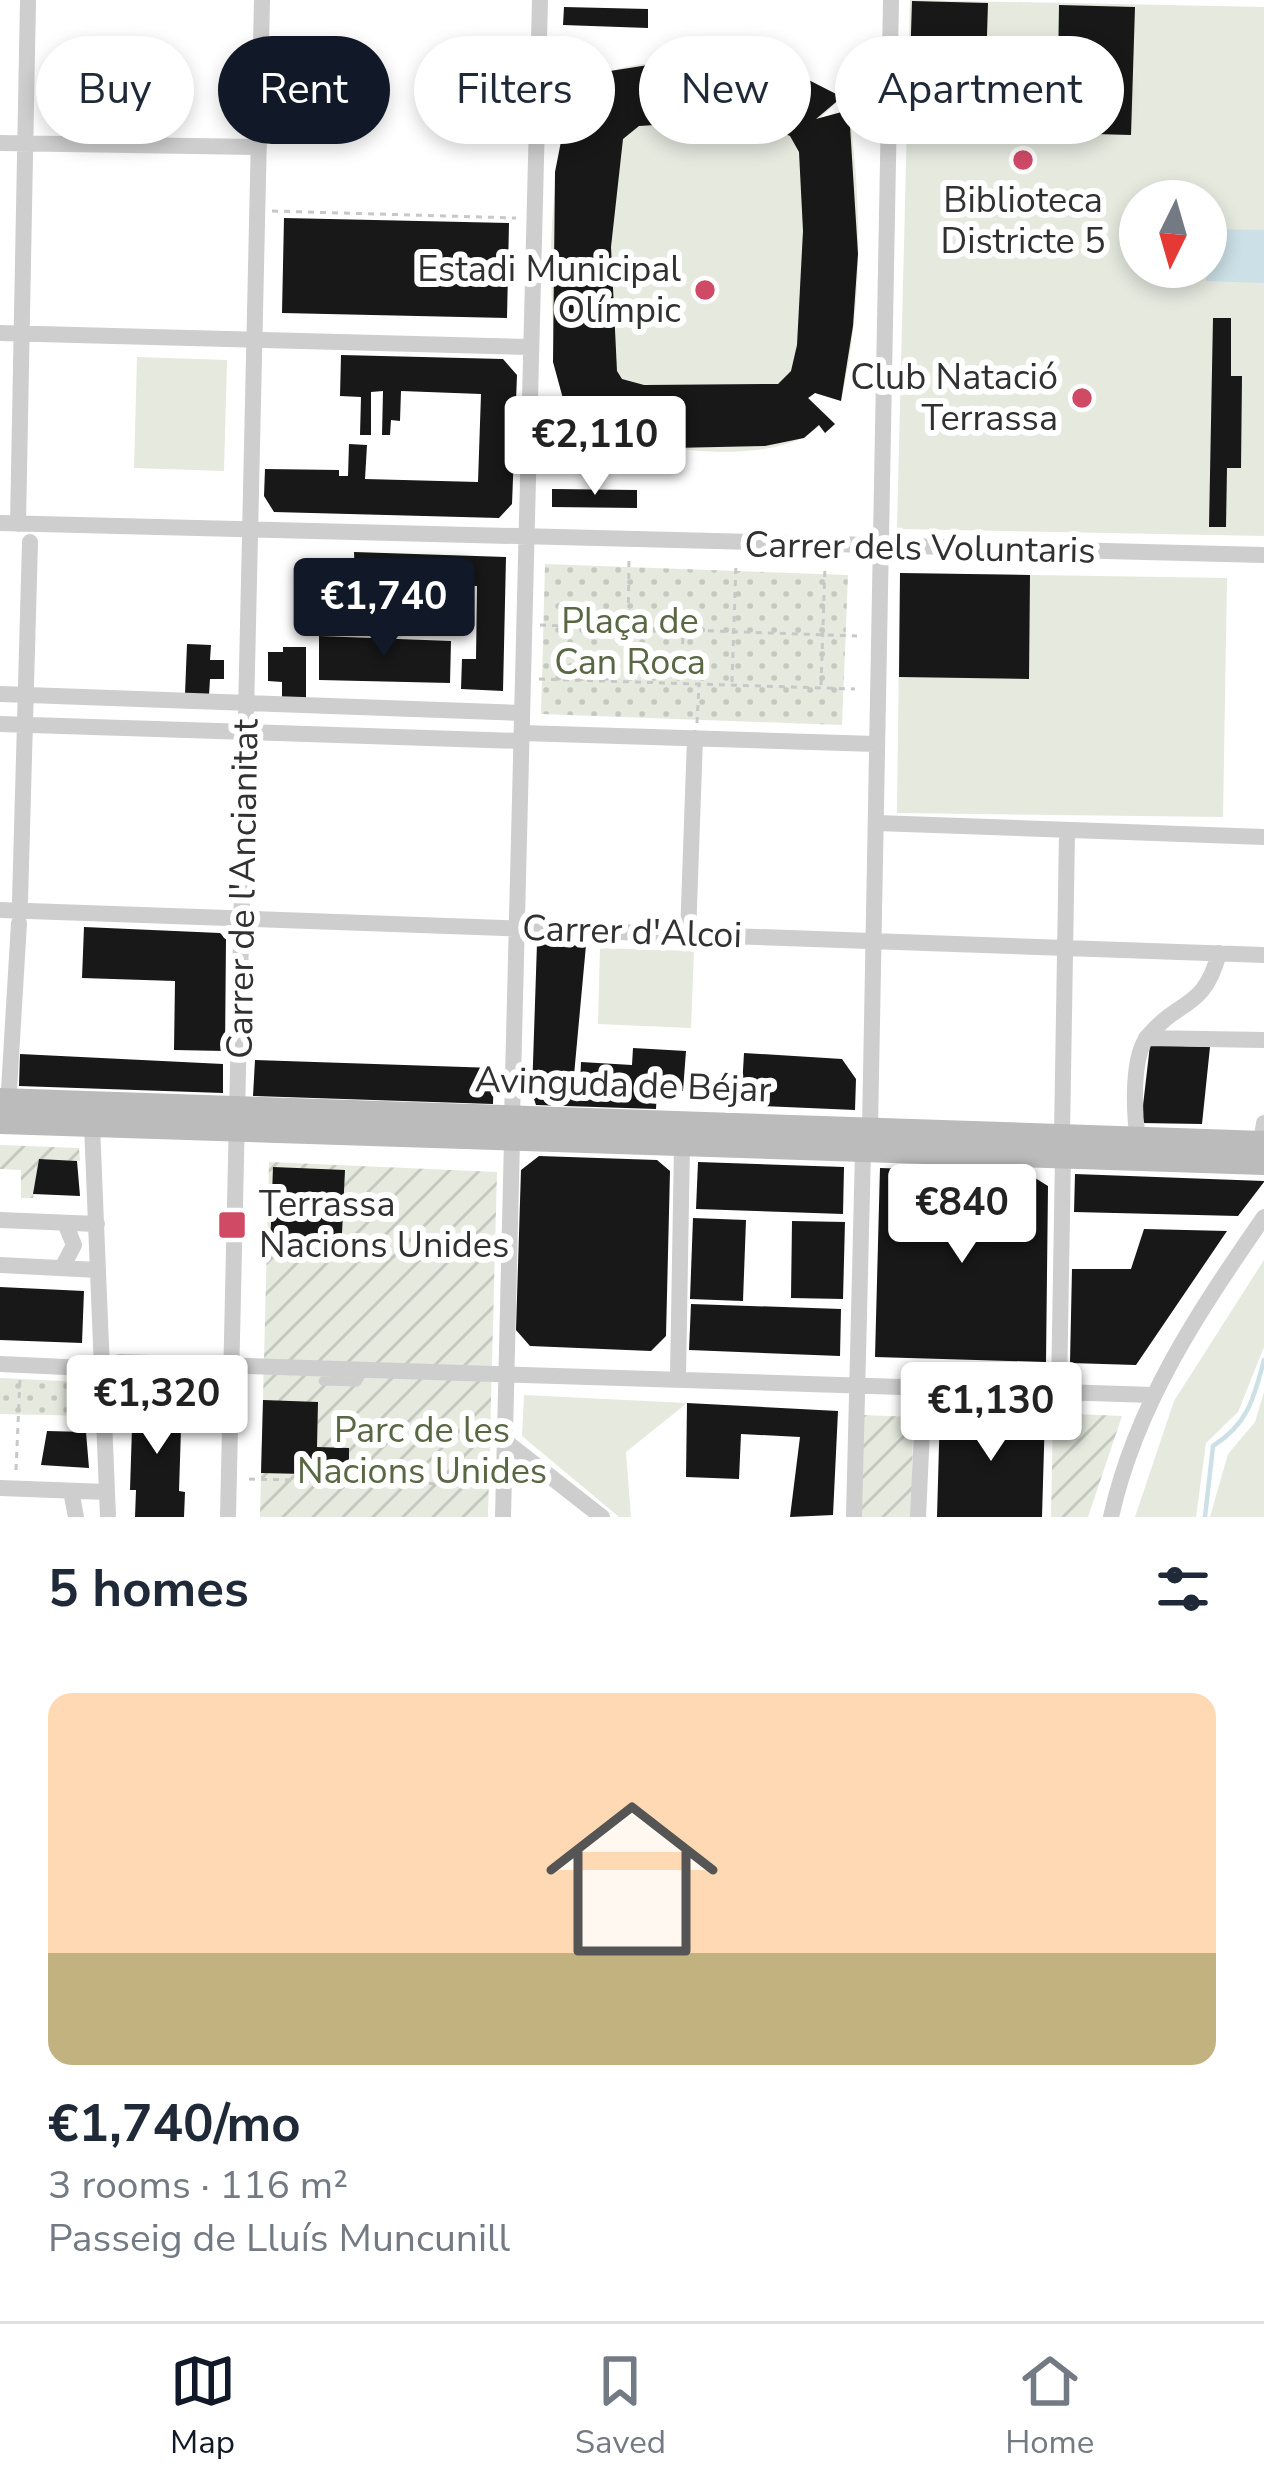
<!DOCTYPE html>
<html lang="en">
<head>
<meta charset="utf-8">
<style>
	:root { --surface:#fff; --page:#f6f6f7; --text:#1f2937; --muted:#747a83; --line:#e0e1e3; --accent:#111827 }
	body { margin:0; font-family:"Nunito Sans",sans-serif; background:var(--page); color:var(--text); height:100vh; display:flex; flex-direction:column; font-size:45px; white-space:nowrap }
	* { box-sizing:border-box; margin:0 }
	p { font-size:39px; color:var(--muted) }
	.icon { flex:none; width:66px; height:66px; fill:none; stroke:currentColor; stroke-width:2; stroke-linecap:round; stroke-linejoin:round }
	.map { position:relative; height:1517px; overflow:hidden }
	.sheet { display:flex; flex-direction:column; background:var(--surface); flex:1 }
	.sheet>* { flex:none }
	.guide { position:absolute; left:36px; top:36px; width:1194px; height:108px; display:flex; gap:24px }
	.needle { width:78px; rotate:185deg }
	.buttons { position:absolute; left:1119px; top:180px; display:grid; gap:24px }
	.buttons a { display:grid; place-items:center; width:108px; height:108px; border-radius:50%; background:var(--surface); box-shadow:0 6px 18px #0003; font-size:60px }
	.price { position:absolute; translate:-50% -102px; padding:0 27px; border-radius:12px; background:#fff; color:#222; font-size:39px; line-height:78px; filter:drop-shadow(0 3px 6px #0008) }
	.price::after { content:''; position:absolute; left:50%; top:72px; width:36px; height:27px; margin-left:-18px; background:inherit; clip-path:polygon(0 0,100% 0,50% 100%) }
	.price.current { background:var(--accent); color:#fff }
	ul { padding:0; list-style:none }
	li { display:grid; align-content:center; gap:24px; height:636px; padding:0 48px }
	li+li { border-top:3px solid var(--line) }
	li span { display:grid; place-items:center; height:372px; border-radius:24px; color:#555 }
	li>.icon { margin-inline-start:auto }
	span .icon { width:216px; height:216px; fill:#fffc; stroke-width:1 }
	li b { font-size:51px }
	h2 { display:flex; justify-content:space-between; align-items:center; height:144px; padding:0 48px; font-size:51px }
	.tag { padding:0 42px; border-radius:54px; background:var(--surface); box-shadow:0 6px 18px #0003; font-size:42px; line-height:108px }
	.tag.current { background:var(--accent); color:#fff }
	.menu { display:flex; justify-content:space-around; align-items:center; height:168px; border-top:3px solid var(--line); background:var(--surface); font-size:33px; color:var(--muted) }
	.menu a { display:grid; justify-items:center; gap:6px }
	.menu .current { color:var(--accent) }
	.map>svg:first-child { display:block }
	.grass { fill:#e5e9de; fill-rule:evenodd }
	.park { fill:url(#park-dots) }
	.garden { fill:url(#garden-furrows) }
	.water { fill:#cce0e7 }
	.lines { fill:none; stroke-linecap:round; stroke-linejoin:round }
	.stream { stroke:#cce0e7; stroke-width:4.5 }
	.building { fill:#181818; fill-rule:evenodd }
	.path { stroke:#c8c8c8; stroke-width:3; stroke-dasharray:6 6; stroke-linecap:butt }
	.lane { stroke:#cecece; stroke-width:9 }
	.street { stroke:#cecece; stroke-width:16 }
	.secondary { stroke:#bbb; stroke-width:24 }
	.poi-dot { fill:#d04a66; stroke:#fff; stroke-width:4.5 }
	.labels { text-anchor:middle; dominant-baseline:central; stroke-width:12; stroke-linejoin:round; paint-order:stroke }
	.poi-label { font-size:36px; fill:#313131; stroke:#fff; text-anchor:end }
	.street-label { font-size:36px; fill:#313131; stroke:#fff }
	.park-label { font-size:36px; fill:#596743; stroke:#fff }
</style>
</head>
<body>
<div class="map">
<svg width="1264" height="1517" viewBox="0 0 1264 1517">
	<defs>
		<pattern id="park-dots" width="8" height="8" patternUnits="userSpaceOnUse" patternTransform="scale(3)"><rect width="8" height="8" fill="#e5e9de"/><path d="M2 2h.1M6 6h.1" fill="none" stroke="#c5c8bf" stroke-width="1.8" stroke-linecap="round"/></pattern>
		<pattern id="garden-furrows" width="10" height="10" patternUnits="userSpaceOnUse" patternTransform="scale(3)"><rect width="10" height="10" fill="#e5e9de"/><path d="M-1 1l2-2M0 10L10 0M9 11l2-2" fill="none" stroke="#c5c8bf"/></pattern>
	</defs>
	<rect width="100%" height="100%" fill="#fff"/>
	<path class="grass" d="M 910,0 L 1264,7 L 1264,536 L 897,529 ZM 1140,201 L 1206,201 L 1206,267 L 1140,267 Z
		M 674,61 L 789,70 L 842,97 L 820,118 L 849,110 C 862,206 863,306 841,401 L 815,393 L 809,398 L 835,424 L 825,433 L 819,426 C 775,472 605,451 565,406 C 546,345 541,133 587,87 C 610,64 644,64 674,61 Z
		M 137,357 L 227,360 L 224,471 L 134,468 Z
		M 900,573 L 1227,578 L 1223,817 L 897,813 Z
		M 600,948 L 694,951 L 691,1028 L 598,1024 Z
		M 1264,1260 L 1264,1347 L 1238,1412 L 1206,1443 L 1196,1517 L 1135,1517 L 1174,1401 Z
		M 1264,1392 L 1264,1517 L 1210,1517 L 1228,1454 L 1255,1422 Z
		M 524,1395 L 687,1403 L 626,1452 L 631,1517 L 619,1517 L 522,1436 Z"/>
	<path class="park" d="M 545,564 L 848,575 L 842,725 L 541,714 Z
		M 0,1378 L 84,1382 L 91,1416 L 0,1414 Z"/>
	<path class="garden" d="M 0,1145 L 79,1148 L 80,1161 L 39,1160 L 33,1198 L 21,1198 L 21,1170 L 0,1169 Z
		M 269,1162 L 497,1172 L 488,1517 L 260,1517 Z
		M 1053,1413 L 1122,1416 L 1088,1517 L 1051,1517 Z
		M 864,1415 L 913,1417 L 912,1517 L 859,1517 Z"/>
	<path class="water" d="M 1208,229 L 1264,230 L 1264,283 L 1206,281 Z"/>
	<g class="lines">
		<path class="stream" d="M 1205,1517 L 1213,1446 C 1248,1424 1254,1398 1264,1360"/>
	</g>
	<path class="building" d="M 912,1 L 988,3 L 984,131 L 908,129 Z
		M 1059,5 L 1135,7 L 1131,135 L 1057,133 Z
		M 564,7 L 648,9 L 648,28 L 563,25 Z
		M 674,61 L 789,70 L 842,97 L 816,119 L 849,110 L 858,254 L 853,326 L 841,401 L 815,393 L 808,398 L 835,424 L 825,433 L 819,425 L 804,438 L 765,446 L 672,448 L 608,436 L 565,406 L 553,362 L 555,172 L 565,121 L 588,86 L 610,71 ZM 705,122 L 778,131 L 790,136 L 799,152 L 803,231 L 797,345 L 791,371 L 778,384 L 644,385 L 622,379 L 617,371 L 611,247 L 623,139 L 639,126 Z
		M 284,218 L 509,223 L 507,318 L 282,313 Z
		M 1213,318 L 1231,318 L 1231,376 L 1242,376 L 1241,468 L 1227,468 L 1226,527 L 1209,527 Z
		M 341,355 L 503,359 L 517,375 L 512,504 L 499,518 L 274,512 L 264,496 L 265,469 L 339,470 L 339,476 L 348,476 L 349,444 L 367,445 L 365,479 L 478,482 L 481,394 L 401,391 L 400,421 L 391,420 L 390,435 L 382,435 L 383,391 L 371,392 L 371,435 L 360,435 L 361,397 L 340,396 Z
		M 552,489 L 637,490 L 637,508 L 552,507 Z
		M 354,552 L 506,557 L 503,691 L 461,689 L 462,659 L 476,659 L 477,586 L 355,582 Z
		M 900,573 L 1030,575 L 1029,679 L 899,677 Z
		M 319,636 L 451,641 L 450,683 L 319,680 Z
		M 187,644 L 211,645 L 210,660 L 224,660 L 224,679 L 210,679 L 209,695 L 185,694 Z
		M 283,647 L 306,647 L 306,699 L 282,698 L 282,682 L 268,681 L 268,652 L 283,652 Z
		M 84,927 L 220,933 L 226,939 L 225,1051 L 174,1050 L 175,981 L 82,978 Z
		M 537,943 L 586,945 L 573,1086 L 580,1087 L 581,1062 L 632,1065 L 633,1048 L 686,1051 L 683,1091 L 657,1090 L 656,1109 L 536,1105 L 532,1093 Z
		M 1150,1045 L 1210,1047 L 1202,1124 L 1141,1123 Z
		M 744,1053 L 842,1059 L 856,1079 L 855,1110 L 741,1105 Z
		M 20,1054 L 223,1064 L 223,1093 L 19,1086 Z
		M 255,1060 L 494,1068 L 493,1104 L 253,1096 Z
		M 539,1156 L 657,1160 L 670,1171 L 666,1336 L 651,1351 L 530,1346 L 516,1330 L 521,1170 Z
		M 39,1159 L 77,1161 L 80,1196 L 33,1194 Z
		M 698,1162 L 844,1167 L 843,1214 L 696,1209 Z
		M 273,1167 L 345,1170 L 341,1254 L 270,1251 Z
		M 880,1168 L 1027,1173 L 1048,1186 L 1046,1362 L 875,1357 Z
		M 1075,1174 L 1264,1181 L 1264,1182 L 1238,1216 L 1074,1212 Z
		M 693,1218 L 746,1220 L 743,1301 L 690,1299 Z
		M 792,1221 L 845,1222 L 843,1299 L 791,1298 Z
		M 1144,1229 L 1227,1231 L 1136,1365 L 1070,1363 L 1072,1269 L 1131,1269 Z
		M 0,1287 L 84,1291 L 82,1343 L 0,1340 Z
		M 691,1304 L 841,1309 L 840,1356 L 689,1350 Z
		M 133,1396 L 182,1398 L 179,1491 L 185,1492 L 184,1517 L 135,1517 L 136,1490 L 130,1490 Z
		M 263,1400 L 318,1402 L 317,1447 L 349,1448 L 349,1475 L 261,1473 Z
		M 687,1403 L 838,1411 L 833,1515 L 790,1517 L 800,1437 L 741,1434 L 739,1479 L 686,1477 Z
		M 940,1410 L 1045,1414 L 1042,1517 L 937,1517 Z
		M 47,1431 L 86,1432 L 89,1468 L 41,1465 Z"/>
	<g class="lines">
		<path class="path" d="M 272,211 L 516,218
			M 540,625 L 857,636
			M 628,627 L 629,560
			M 539,679 L 855,689
			M 682,680 L 683,629
			M 732,682 L 736,564
			M 821,685 L 825,567
			M 697,723 L 699,685
			M 16,1470 L 20,1379
			M 249,1479 L 484,1485"/>
		<path class="lane" d="M 323,1381 L 357,1382 L 364,1370"/>
		<path class="street" d="M 0,143 L 259,147
			M 0,333 L 530,347
			M 0,523 L 1264,555
			M 18,524 L 28,0
			M 0,694 L 522,713
			M 0,724 L 521,741
			M 522,733 L 876,744
			M 877,823 L 1264,837
			M 20,901 L 30,542
			M 0,910 L 1264,955
			M 688,935 L 695,738
			M 1146,1038 L 1264,1040
			M 9,1090 L 19,923
			M 512,1118 L 540,0
			M 92,1125 L 108,1517
			M 870,1129 L 891,0
			M 1062,1135 L 1067,833
			M 1138,1139 C 1134,1114 1131,1057 1148,1036 C 1180,998 1204,1010 1219,953
			M 1261,1143 L 1264,1123
			M 0,1220 L 97,1224
			M 0,1265 L 98,1270
			M 62,1268 L 74,1245 L 65,1223
			M 0,1364 L 87,1368 L 120,1362 L 1153,1395
			M 678,1377 L 682,1144
			M 1059,1391 L 1063,1157
			M 505,1441 L 602,1517
			M 0,1488 L 107,1492
			M 71,1491 L 76,1517
			M 228,1517 L 262,0
			M 503,1517 L 512,1140
			M 854,1517 L 863,1151
			M 918,1517 L 924,1387
			M 1111,1517 C 1136,1404 1199,1311 1264,1217"/>
		<path class="secondary" d="M 0,1100 L 1264,1143
			M 0,1122 L 1264,1163"/>
	</g>
	<g class="poi-dot">
		<circle cx="1023" cy="160" r="12"/>
		<circle cx="705" cy="290" r="12"/>
		<circle cx="1082" cy="398" r="12"/>
		<rect x="217" y="1210" width="30" height="30" rx="6"/>
	</g>
	<g class="labels">
		<g class="poi-label">
			<text x="1023" y="200" text-anchor="middle">Biblioteca<tspan x="1023" dy="41">Districte 5</tspan></text>
			<text x="681" y="269">Estadi Municipal<tspan x="681" dy="41">Olímpic</tspan></text>
			<text x="1058" y="377">Club Natació<tspan x="1058" dy="41">Terrassa</tspan></text>
			<text x="259" y="1204" text-anchor="start">Terrassa<tspan x="259" dy="41">Nacions Unides</tspan></text>
		</g>
		<g class="street-label">
			<text transform="translate(920 548) rotate(1)">Carrer dels Voluntaris</text>
			<text transform="translate(243 889) rotate(-89)">Carrer de l'Ancianitat</text>
			<text transform="translate(632 932) rotate(2)">Carrer d'Alcoi</text>
			<text transform="translate(623 1085) rotate(2)">Avinguda de Béjar</text>
		</g>
		<g class="park-label">
			<text x="630" y="621">Plaça de<tspan x="630" dy="41">Can Roca</tspan></text>
			<text x="422" y="1430">Parc de les<tspan x="422" dy="41">Nacions Unides</tspan></text>
		</g>
	</g>
</svg>
<div class="buttons">
<a><svg class="needle" viewBox="-14 -14 28 28"><path d="M0-13l5 13h-10z" fill="#e53935"/><path d="M0 13l5-13h-10z" fill="#747a83"/></svg></a>
</div>
<b class="price" style="left:595px;top:498px">€2,110</b>
<b class="price current" style="left:384px;top:660px">€1,740</b>
<b class="price" style="left:962px;top:1266px">€840</b>
<b class="price" style="left:157px;top:1457px">€1,320</b>
<b class="price" style="left:991px;top:1464px">€1,130</b>
<div class="guide">
<a class="tag">Buy</a>
<a class="tag current">Rent</a>
<a class="tag">Filters</a>
<a class="tag">New</a>
<a class="tag">Apartment</a>
</div>
</div>
<section class="sheet">
<h2>5 homes<svg class="icon" aria-label="filters" viewBox="0 0 24 24"><path d="M4 7h16M4 17h16"/><circle cx="9" cy="7" r="2"/><circle cx="15" cy="17" r="2"/></svg></h2>
<ul>
<li><span style="background:linear-gradient(#ffd9b3 70%,#c2b280 0)"><svg class="icon" aria-label="home" viewBox="0 0 24 24"><path d="M3 11l9-7 9 7M6 9v11h12V9"/></svg></span><div><b>€1,740/mo</b><p>3 rooms · 116 m²</p><p>Passeig de Lluís Muncunill</p></div></li>
</ul>
</section>
<nav class="menu">
<a class="current"><svg class="icon" aria-label="map" viewBox="0 0 24 24"><path d="M3 6l6-2 6 2 6-2v14l-6 2-6-2-6 2zM9 4v14M15 6v14"/></svg>Map</a>
<a><svg class="icon" aria-label="saved" viewBox="0 0 24 24"><path d="M7 4h10v16l-5-4-5 4z"/></svg>Saved</a>
<a><svg class="icon" aria-label="home" viewBox="0 0 24 24"><path d="M3 11l9-7 9 7M6 9v11h12V9"/></svg>Home</a>
</nav>
</body>
</html>
